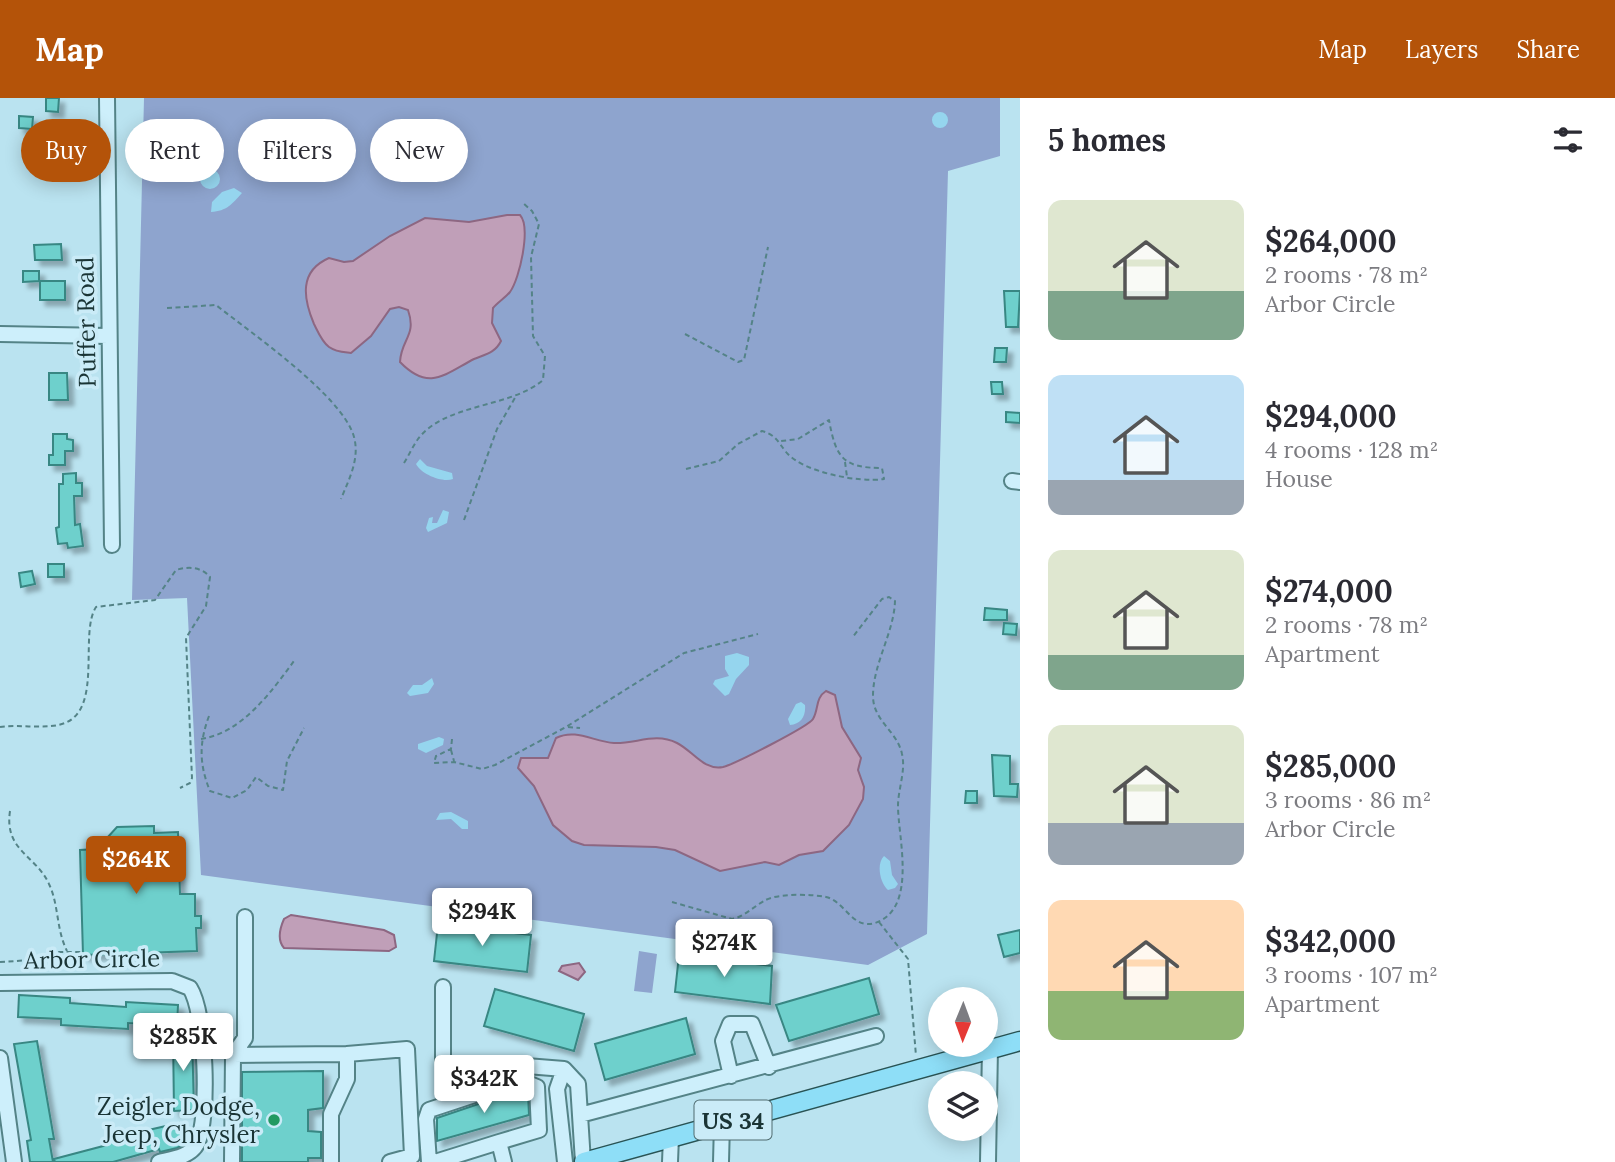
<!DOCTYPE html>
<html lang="en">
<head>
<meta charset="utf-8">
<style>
	:root { --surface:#fff; --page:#f7f7f7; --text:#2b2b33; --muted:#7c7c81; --accent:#b45309 }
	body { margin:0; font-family:Lora,serif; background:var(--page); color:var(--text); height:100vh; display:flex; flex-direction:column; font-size:26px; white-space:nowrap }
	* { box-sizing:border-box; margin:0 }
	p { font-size:23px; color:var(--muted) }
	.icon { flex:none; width:38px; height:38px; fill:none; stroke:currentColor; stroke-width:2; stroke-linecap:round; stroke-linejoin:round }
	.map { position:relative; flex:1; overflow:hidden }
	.drawer { display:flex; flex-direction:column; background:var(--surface); width:595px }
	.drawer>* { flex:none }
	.hud { position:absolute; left:21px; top:21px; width:665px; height:63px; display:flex; gap:14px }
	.needle { width:46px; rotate:181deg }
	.tools { position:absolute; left:928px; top:889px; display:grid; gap:14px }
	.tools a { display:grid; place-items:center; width:70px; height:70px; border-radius:50%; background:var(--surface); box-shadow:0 4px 18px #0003; font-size:35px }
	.price { position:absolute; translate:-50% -60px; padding:0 16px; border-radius:7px; background:#fff; color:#222; font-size:23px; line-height:46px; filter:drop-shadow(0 2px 4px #0008) }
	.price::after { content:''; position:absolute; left:50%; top:42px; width:21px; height:16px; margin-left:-10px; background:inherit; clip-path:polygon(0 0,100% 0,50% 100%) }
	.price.on { background:var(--accent); color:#fff }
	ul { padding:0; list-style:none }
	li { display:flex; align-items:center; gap:21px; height:175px; padding:0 28px }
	li span { display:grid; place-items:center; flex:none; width:196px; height:140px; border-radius:14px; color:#555 }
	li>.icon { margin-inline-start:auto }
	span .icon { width:84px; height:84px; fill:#fffc; stroke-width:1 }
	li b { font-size:30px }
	h2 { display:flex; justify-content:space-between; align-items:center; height:84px; padding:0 28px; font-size:30px }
	.chip { padding:0 24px; border-radius:32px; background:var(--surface); box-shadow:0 4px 18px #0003; font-size:24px; line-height:63px }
	.chip.on { background:var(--accent); color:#fff }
	header { display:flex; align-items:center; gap:42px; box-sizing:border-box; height:98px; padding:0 35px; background:var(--accent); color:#fff }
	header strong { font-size:33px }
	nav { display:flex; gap:38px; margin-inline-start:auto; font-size:24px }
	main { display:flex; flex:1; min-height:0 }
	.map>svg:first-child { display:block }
	.green { fill:#8ea4ce }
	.sand { fill:#95d5ee }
	.water { fill:#c09fb8; stroke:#8d6782; stroke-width:2 }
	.building { fill:#6ed0cc; stroke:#398783; stroke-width:2; filter:url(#shadow) }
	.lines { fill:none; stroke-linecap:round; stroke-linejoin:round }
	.minor-casing { stroke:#548387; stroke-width:18 }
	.major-casing { stroke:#295354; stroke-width:21 }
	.path { stroke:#548387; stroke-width:2; stroke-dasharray:5 3.5; stroke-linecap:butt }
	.minor { stroke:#cdeffb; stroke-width:14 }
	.major { stroke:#8edef7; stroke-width:18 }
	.poi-dot { fill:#219961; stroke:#caebf7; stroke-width:2.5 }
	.labels { text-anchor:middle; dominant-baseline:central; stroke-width:7; stroke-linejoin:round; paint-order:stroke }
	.shield { fill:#caebf7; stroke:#4f6b6f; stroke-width:2 }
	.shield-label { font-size:23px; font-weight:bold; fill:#1a3435 }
	.street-label { font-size:24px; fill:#1a3435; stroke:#caebf7 }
	.poi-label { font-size:24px; fill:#1a3435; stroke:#caebf7; text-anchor:end }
</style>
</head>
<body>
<header>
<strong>Map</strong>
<nav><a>Map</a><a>Layers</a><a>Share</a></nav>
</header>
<main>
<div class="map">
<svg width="1020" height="1064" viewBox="0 0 1020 1064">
	<defs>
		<filter id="shadow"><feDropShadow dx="5.5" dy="5.5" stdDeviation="2" flood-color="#0004"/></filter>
	</defs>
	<rect width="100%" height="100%" fill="#bae3f0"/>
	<path class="green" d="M 144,0 L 1000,0 L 1000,58 L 948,73 L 927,836 L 868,867 L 201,777 L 187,500 L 132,502 Z
		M 639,853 L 657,856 L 652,895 L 634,893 Z"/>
	<path class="sand" d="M932 22a8 8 0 1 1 16 0a8 8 0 1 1-16 0Z
		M 299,26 L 300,35 L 283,47 L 272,47 L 270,38 Z
		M 304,47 L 313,48 L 315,58 L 293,79 L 285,74 C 287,61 291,52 304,47 Z
		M200 81a10 10 0 1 1 20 0a10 10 0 1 1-20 0Z
		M 234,90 L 242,95 C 232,106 227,113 211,114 L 212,104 L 222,94 Z
		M 420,361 L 427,368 L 452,375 L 453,381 C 442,385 421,376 416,366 Z
		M 443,412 L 449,414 L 447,425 L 428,434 L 426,430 L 429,420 L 433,419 L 432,425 L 437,425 Z
		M 737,555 L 749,559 L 749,567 L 736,581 L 729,596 L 725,598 L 713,586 L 715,582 L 729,578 L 725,571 L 725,558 Z
		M 432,580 L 434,586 L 428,595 L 410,598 L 407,595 L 413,587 L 422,587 Z
		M 801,604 L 805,607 C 806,618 801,626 790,627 L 788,621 L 796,606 Z
		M 439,639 L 444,641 L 443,647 L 426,655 L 418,651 L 418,646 Z
		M 451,714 L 468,723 L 468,731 L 462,731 L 451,721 L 436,722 L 440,715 Z
		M 884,758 L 890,763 L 892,777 L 898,786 L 895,790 L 888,792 C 880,785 876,766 884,758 Z"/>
	<path class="water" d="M 507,117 L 520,117 C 531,129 520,180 510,194 C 505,200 498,204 493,210 L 492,225 L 501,243 C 495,255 486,256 474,261 C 445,276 429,294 400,264 C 401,241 417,238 408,212 L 399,209 L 390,211 L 371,238 L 351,255 C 343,254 336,254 329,249 C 322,244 318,234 314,226 C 303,200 299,173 329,160 L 344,164 L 353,163 L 390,138 L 425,120 L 469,124 Z
		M 826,593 L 835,597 L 842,629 L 861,660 L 858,672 L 864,689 L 863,701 L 849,727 L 823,753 L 799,757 L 779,767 L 765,764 L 720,773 L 675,752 L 656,749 L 584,747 L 572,743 L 553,727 L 534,688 L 518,670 L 521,660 L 548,660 L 556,640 C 576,630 594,644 614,645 C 636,646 655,634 677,645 C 693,653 704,673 723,669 C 735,666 809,628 813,621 C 819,611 815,600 826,593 Z
		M 291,817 L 384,832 L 394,837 L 396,849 L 389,853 L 284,850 C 277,842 280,830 284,821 Z
		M 579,865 L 585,874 L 578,882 L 559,873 L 562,868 Z"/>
	<path class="building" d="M 46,0 L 59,0 L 58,14 L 46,13 Z
		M 19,18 L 33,19 L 32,31 L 19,30 Z
		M 52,44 L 71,44 L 71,74 L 55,75 L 55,61 L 43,61 L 43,48 L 52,48 Z
		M 61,146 L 62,162 L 35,162 L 34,147 Z
		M 23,173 L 39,173 L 39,183 L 23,184 Z
		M 40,183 L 65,183 L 65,202 L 40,202 Z
		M 1004,193 L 1020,193 L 1018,229 L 1006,229 Z
		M 995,250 L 1007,250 L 1006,264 L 994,264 Z
		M 49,275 L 67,275 L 68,302 L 49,302 Z
		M 991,284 L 1002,284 L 1003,296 L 992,296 Z
		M 1006,314 L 1020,315 L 1020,325 L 1006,324 Z
		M 53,336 L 67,336 L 67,341 L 73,342 L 73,353 L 65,353 L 65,367 L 49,367 L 49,357 L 53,357 Z
		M 76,375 L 76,385 L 82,385 L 82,398 L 74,398 L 75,427 L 80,426 L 83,448 L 68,450 L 67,445 L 58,446 L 56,430 L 59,429 L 59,386 L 63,386 L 63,376 Z
		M 48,466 L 64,466 L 64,479 L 48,479 Z
		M 32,473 L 35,486 L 21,489 L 19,475 Z
		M 985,510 L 1007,512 L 1007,522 L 984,522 Z
		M 1004,525 L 1017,526 L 1016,537 L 1003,536 Z
		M 992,657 L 1010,658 L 1010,686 L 1018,686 L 1017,699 L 994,698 Z
		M 966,693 L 977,693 L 977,705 L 965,705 Z
		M 154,728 L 154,735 L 178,734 L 180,796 L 195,796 L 195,818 L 201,818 L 201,830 L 196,830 L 197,853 L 83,857 L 80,752 L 97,751 L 117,729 Z
		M 438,826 L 531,837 L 527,874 L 434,863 Z
		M 1020,832 L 1020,855 L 1004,859 L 998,837 Z
		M 679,857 L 772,868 L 770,906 L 675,894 Z
		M 869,880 L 879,916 L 789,943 L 776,907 Z
		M 495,891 L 584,916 L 574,953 L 484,928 Z
		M 19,897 L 70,900 L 70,905 L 126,909 L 126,904 L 178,907 L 177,928 L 128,925 L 128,931 L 61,927 L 61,921 L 18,919 Z
		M 686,920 L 695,956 L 605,982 L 595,946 Z
		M 173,936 L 192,936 L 194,1012 L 174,1013 Z
		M 37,943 L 54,1041 L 49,1041 L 53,1064 L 30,1064 L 27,1043 L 31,1042 L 14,946 Z
		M 323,973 L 323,1010 L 308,1012 L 308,1033 L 321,1034 L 321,1060 L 308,1060 L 308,1064 L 242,1064 L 242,974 Z
		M 520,992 L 528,996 L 529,1017 L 437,1043 L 437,1020 Z
		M 179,1025 L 185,1046 L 177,1050 L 160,1054 L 159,1051 L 113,1064 L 55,1064 L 54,1061 L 107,1047 L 105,1042 Z"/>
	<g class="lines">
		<g class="minor-casing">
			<path id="minor" d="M 107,0 L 112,447
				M 0,236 L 108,238
				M 1012,383 L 1020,384
				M 0,885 L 172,883 L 190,890 C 206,915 210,1019 197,1046 C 190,1059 171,1061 159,1064
				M 443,889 L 443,962 L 450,968 L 501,966 L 564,971 L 578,986 L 583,1064
				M 347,956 L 407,951 L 412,1058 L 390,1064
				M 233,957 L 245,940 L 245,819
				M 0,960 L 14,1064
				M 564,971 L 557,991 L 565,1064
				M 731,978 L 723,943 L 730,926 L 752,926 L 769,969
				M 580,1017 L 876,938
				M 232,1064 L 233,957 L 347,956 L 347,981 L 331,1016 L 331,1064
				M 429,1064 L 426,1021 L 429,1012 L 520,982 L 537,989 L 539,1032 L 499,1044
				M 435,1064 L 499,1044 L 504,1064
				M 670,1064 L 671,1039
				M 721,1064 L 722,1025
				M 988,1064 L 990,950"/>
		</g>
		<g class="major-casing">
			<path id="major" d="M 584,1064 L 1020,943"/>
		</g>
		<path class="path" d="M 167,210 L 216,207 C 251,235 343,298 354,339 C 360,361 349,381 341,401
			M 685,236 L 738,264 L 744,262 L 768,149
			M 845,364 L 847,379
			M 404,365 C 409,357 413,348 418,341 C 445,305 511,310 543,282 L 545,258 L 533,238 L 531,159 L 539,126 L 532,113 L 523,105
			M 686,371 L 719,363 L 738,346 L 762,333 C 776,337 778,344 786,354 C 802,374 859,385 884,381 L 882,370 C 843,370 836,360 829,322 L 798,341 L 781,343
			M 464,422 L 497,331 L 516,298
			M 209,618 C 199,645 199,666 210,693 L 232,700 L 247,692 L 256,679 L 268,688 L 283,692 L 287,663 L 304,630
			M 0,629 C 20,626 47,632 65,625 C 103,610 79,535 96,509 L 155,502 L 176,472 C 189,468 201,469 210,479 L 206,508 L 186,540 L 192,680 L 190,685 L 180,690
			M 568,629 L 580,630
			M 201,641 C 242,635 271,594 294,563
			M 452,641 L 451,651 L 436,658 L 434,665 L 454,664 L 482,671 L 495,667 L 566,629 L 684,555 L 758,536
			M 451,652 L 454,663
			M 10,713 C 4,753 36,757 49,786 C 59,807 56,831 67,853
			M 672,804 L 732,821 C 744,819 753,809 764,803 C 776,795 812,796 826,799 C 845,803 852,832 875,825 C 918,811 898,739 898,708 C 898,691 906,673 902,656 C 897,632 872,623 873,596 C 874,564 894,534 895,503 L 889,499 L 882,501 L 852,540
			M 879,824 L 908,861 L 916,958
			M 0,864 L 31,862 L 57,854 L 83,854"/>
		<use href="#minor" class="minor"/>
		<use href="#major" class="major"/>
	</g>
	<circle class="poi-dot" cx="274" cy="1022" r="7"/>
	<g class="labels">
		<rect class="shield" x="694.5" y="1002.5" width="77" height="39" rx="5"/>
		<g class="shield-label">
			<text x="733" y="1022">US 34</text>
		</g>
		<g class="street-label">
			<text transform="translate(86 224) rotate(-91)">Puffer Road</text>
			<text transform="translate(92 861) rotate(-1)">Arbor Circle</text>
		</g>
		<g class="poi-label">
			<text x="260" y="1008">Zeigler Dodge,<tspan x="260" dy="28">Jeep, Chrysler</tspan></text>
		</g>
	</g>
</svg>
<div class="tools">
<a><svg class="needle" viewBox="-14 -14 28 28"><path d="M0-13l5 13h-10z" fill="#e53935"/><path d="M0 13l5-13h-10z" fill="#7c7c81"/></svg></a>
<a><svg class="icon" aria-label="layers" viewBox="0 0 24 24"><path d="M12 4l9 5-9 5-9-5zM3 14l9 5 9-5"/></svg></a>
</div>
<b class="price on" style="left:136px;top:798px">$264K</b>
<b class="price" style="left:482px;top:850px">$294K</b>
<b class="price" style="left:724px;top:881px">$274K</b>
<b class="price" style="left:183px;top:975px">$285K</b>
<b class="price" style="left:484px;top:1017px">$342K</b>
<div class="hud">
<a class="chip on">Buy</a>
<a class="chip">Rent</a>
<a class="chip">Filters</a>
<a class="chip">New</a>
</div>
</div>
<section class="drawer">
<h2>5 homes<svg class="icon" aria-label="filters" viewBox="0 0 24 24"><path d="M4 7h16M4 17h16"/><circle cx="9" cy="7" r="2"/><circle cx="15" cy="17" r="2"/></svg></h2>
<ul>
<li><span style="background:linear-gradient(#dfe7d0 65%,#7fa58c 0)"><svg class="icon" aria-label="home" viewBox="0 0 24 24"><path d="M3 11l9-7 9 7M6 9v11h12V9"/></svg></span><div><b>$264,000</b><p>2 rooms · 78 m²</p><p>Arbor Circle</p></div></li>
<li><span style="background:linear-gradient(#bfe0f5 75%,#9aa5b1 0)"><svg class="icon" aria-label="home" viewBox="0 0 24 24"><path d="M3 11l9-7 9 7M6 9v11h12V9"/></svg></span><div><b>$294,000</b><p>4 rooms · 128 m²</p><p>House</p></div></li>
<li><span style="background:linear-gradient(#dfe7d0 75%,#7fa58c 0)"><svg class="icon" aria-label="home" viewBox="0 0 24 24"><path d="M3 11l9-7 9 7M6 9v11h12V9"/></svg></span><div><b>$274,000</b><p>2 rooms · 78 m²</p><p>Apartment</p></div></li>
<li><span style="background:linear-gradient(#dfe7d0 70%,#9aa5b1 0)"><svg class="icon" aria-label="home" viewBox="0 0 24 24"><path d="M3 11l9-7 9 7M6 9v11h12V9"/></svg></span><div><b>$285,000</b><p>3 rooms · 86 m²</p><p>Arbor Circle</p></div></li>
<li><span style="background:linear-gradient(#ffd9b3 65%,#8fb573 0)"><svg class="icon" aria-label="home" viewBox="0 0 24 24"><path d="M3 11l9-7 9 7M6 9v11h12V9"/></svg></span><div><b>$342,000</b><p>3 rooms · 107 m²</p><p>Apartment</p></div></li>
</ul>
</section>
</main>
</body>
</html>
